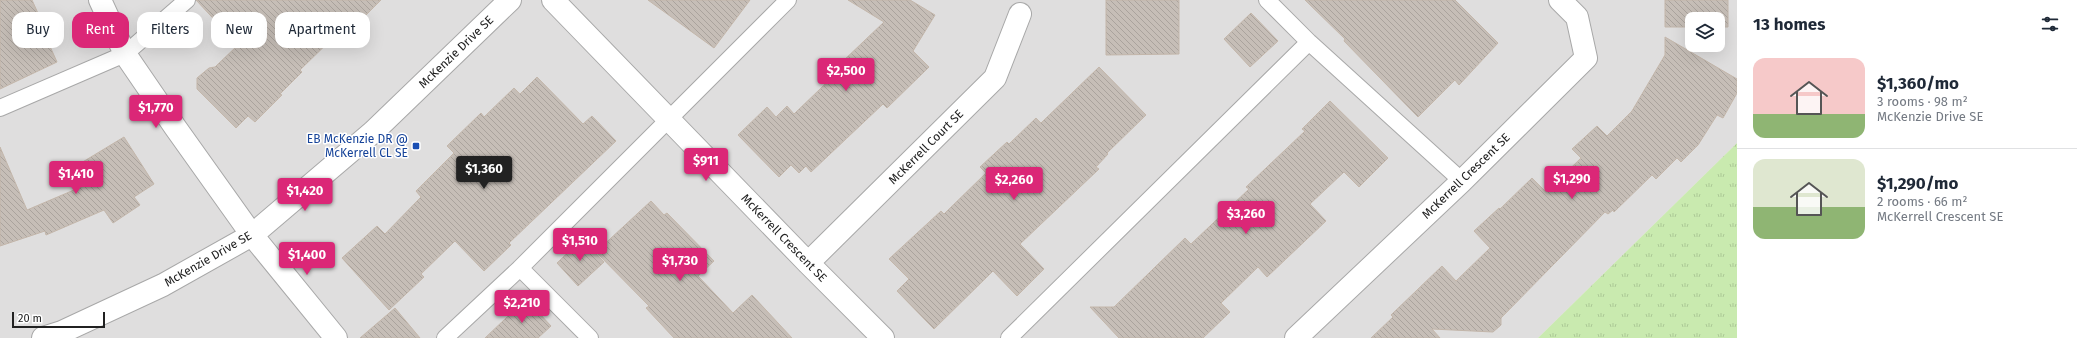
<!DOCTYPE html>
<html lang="en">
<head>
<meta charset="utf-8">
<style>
	:root { --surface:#fff; --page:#f6f6f7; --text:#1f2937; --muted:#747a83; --line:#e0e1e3; --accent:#db2777 }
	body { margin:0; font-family:"Fira Sans",sans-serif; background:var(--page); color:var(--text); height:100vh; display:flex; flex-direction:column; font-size:15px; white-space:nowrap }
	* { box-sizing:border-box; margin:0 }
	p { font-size:13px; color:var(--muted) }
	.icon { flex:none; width:22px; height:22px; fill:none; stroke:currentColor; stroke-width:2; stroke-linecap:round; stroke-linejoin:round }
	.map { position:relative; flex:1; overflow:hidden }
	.side { display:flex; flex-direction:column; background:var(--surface); width:340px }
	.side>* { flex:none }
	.guide { position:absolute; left:12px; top:12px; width:380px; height:36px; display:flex; gap:8px }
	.fabs { position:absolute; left:1685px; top:12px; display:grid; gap:8px }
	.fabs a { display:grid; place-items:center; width:40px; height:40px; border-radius:8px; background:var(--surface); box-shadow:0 4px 16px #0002; font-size:20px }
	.scale { position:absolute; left:12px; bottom:10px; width:93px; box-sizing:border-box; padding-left:4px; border:2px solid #212121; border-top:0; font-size:11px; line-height:14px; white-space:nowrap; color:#212121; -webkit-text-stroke:3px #fff; paint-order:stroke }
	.price { position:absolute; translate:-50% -34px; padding:0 9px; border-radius:4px; background:var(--accent); color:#fff; font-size:13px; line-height:26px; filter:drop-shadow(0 1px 2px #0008) }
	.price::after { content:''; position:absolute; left:50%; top:24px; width:12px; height:9px; margin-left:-6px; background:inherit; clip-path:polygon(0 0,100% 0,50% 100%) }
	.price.current { background:#222; color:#fff }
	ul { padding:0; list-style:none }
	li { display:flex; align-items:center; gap:12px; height:100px; padding:0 16px }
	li+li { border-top:1px solid var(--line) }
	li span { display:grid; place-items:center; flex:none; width:112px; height:80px; border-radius:12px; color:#555 }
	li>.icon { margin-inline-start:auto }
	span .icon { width:48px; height:48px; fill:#fffc; stroke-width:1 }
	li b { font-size:17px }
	h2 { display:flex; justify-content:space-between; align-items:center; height:48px; padding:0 16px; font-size:17px }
	.chip { padding:0 14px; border-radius:12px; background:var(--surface); box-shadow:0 4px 16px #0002; font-size:14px; line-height:36px }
	.chip.current { background:var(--accent); color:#fff }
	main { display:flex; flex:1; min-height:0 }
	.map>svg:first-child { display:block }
	.residential { fill:#dfdede; fill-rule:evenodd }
	.grass { fill:url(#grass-tufts) }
	.building { fill:url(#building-back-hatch); stroke:#c3b6aa }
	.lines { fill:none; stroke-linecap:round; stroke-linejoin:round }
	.service-casing { stroke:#a8a8a8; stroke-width:18 }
	.minor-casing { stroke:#a8a8a8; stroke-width:24 }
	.tertiary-casing { stroke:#a8a8a8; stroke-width:24 }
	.service { stroke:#fff; stroke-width:16 }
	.minor { stroke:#fff; stroke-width:22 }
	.tertiary { stroke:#fff; stroke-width:22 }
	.transit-dot { fill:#1a4fb4; stroke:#fff; stroke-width:1.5 }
	.labels { text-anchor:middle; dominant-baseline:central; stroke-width:3; stroke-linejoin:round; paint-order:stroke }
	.street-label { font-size:12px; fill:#212121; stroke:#fff }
	.transit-label { font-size:12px; fill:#164399; stroke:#fff; text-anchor:end }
</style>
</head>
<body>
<main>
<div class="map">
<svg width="1737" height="338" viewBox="0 0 1737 338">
	<defs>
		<pattern id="grass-tufts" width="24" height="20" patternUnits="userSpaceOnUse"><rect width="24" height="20" fill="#c9eaaf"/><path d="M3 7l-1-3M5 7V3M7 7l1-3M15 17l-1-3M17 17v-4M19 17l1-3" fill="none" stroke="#acc896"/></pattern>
		<pattern id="building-back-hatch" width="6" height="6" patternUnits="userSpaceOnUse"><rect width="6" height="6" fill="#c6beb7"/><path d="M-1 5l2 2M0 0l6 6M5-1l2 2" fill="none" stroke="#aaa39d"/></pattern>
	</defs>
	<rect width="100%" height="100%" fill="#f1eee8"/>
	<path class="residential" d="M 0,0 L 1737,0 L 1737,143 L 1538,338 L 0,338 ZM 1692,19 L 1718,19 L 1718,45 L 1692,45 Z"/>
	<path class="grass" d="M 1737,143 L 1737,338 L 1538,338 Z"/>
	<path class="building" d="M 0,0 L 32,0 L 41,20 L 39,22 L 57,62 L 0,89 Z
		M 196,0 L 381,0 L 347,34 L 342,29 L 300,70 L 302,72 L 280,94 L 282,95 L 255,122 L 248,116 L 236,128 L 197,89 L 197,78 L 209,68 L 215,67 L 238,45 Z
		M 648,0 L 750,0 L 714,48 Z
		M 848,0 L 910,0 L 935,15 L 913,51 L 929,67 L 887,108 L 883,104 L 811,172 L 806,166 L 799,173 L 791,165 L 779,177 L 738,135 L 767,107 L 776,117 L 787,106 L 794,114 L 845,65 L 842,62 L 884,22 Z
		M 1106,0 L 1179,0 L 1179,54 L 1106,55 Z
		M 1305,0 L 1455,0 L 1498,43 L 1459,85 L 1455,80 L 1418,117 L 1344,41 L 1345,39 Z
		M 1665,0 L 1728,0 L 1728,27 L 1718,27 L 1718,19 L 1692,19 L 1692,27 L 1665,27 Z
		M 1251,13 L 1278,41 L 1250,67 L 1224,39 Z
		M 1665,37 L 1737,79 L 1737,93 L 1723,118 L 1717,115 L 1698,145 L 1681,162 L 1677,158 L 1656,179 L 1652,175 L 1614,212 L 1613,210 L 1608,214 L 1605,212 L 1501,318 L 1501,325 L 1493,332 L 1432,329 L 1440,338 L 1371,338 L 1393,317 L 1391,315 L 1442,266 L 1456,281 L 1490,248 L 1474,231 L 1499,208 L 1500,209 L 1532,178 L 1546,192 L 1581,158 L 1572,149 L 1597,126 L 1607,136 L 1632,111 L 1665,55 Z
		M 1099,67 L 1146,115 L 1107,153 L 1108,154 L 1096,167 L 1099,169 L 1020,244 L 1044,269 L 1017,296 L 993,271 L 934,329 L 897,291 L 909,279 L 889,259 L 941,211 L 944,214 L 986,173 L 980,167 L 1007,142 L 1009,144 L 1036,118 L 1041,123 Z
		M 537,77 L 583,124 L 592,116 L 616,141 L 509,243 L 511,245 L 484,271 L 455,241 L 421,274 L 424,277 L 389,310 L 342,258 L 377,226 L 385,234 L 421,197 L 416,191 L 454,153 L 447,146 L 481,113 L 484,117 L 514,88 L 520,94 Z
		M 1330,101 L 1388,158 L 1359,187 L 1344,172 L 1310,204 L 1326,221 L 1267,277 L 1258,267 L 1221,303 L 1230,312 L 1203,338 L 1119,338 L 1090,307 L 1114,307 L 1185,238 L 1191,244 L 1249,189 L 1246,187 L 1305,131 L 1302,129 Z
		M 124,137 L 154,184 L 134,197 L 140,205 L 113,223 L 104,210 L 46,235 L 45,231 L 0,246 L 0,147 L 27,210 L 88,184 L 76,166 Z
		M 651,201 L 664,215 L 667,213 L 714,261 L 698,276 L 733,313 L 752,295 L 792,338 L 674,338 L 646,308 L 649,306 L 596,252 Z
		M 582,239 L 604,262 L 578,286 L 557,263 Z
		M 526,299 L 551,326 L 538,338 L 485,338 Z
		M 395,308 L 420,338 L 360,338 Z"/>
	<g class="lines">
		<g class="service-casing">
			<path id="service" d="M 1267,0 L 1309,42 L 1462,181
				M 0,108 L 125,54 L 187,0
				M 520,268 L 590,338
				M 445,338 L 520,268 L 788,0
				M 1009,338 L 1309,42"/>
		</g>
		<g class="minor-casing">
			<path id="minor" d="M 100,0 L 125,54 L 175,127 L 252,235 L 336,338
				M 553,0 L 808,263 L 883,338
				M 808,263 L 995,78 L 1020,14
				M 1296,338 L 1462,181 L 1586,58 L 1577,17 L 1560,0"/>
		</g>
		<g class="tertiary-casing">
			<path id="tertiary" d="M 43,338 L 62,332 L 163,285 L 252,235 L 373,132 L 510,0"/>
		</g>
		<use href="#service" class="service"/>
		<use href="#minor" class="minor"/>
		<use href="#tertiary" class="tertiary"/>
	</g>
	<rect class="transit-dot" x="412" y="142" width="8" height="8" rx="2"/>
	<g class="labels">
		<g class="street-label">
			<text transform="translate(456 52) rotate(-44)">McKenzie Drive SE</text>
			<text transform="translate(926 147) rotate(-45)">McKerrell Court SE</text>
			<text transform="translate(1466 176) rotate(-44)">McKerrell Crescent SE</text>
			<text transform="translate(784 238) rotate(46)">McKerrell Crescent SE</text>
			<text transform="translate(208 259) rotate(-30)">McKenzie Drive SE</text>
		</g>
		<g class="transit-label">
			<text x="408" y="139">EB McKenzie DR @<tspan x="408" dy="14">McKerrell CL SE</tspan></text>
		</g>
	</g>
</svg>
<div class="fabs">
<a><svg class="icon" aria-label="layers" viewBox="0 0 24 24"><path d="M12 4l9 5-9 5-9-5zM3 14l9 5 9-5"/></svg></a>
</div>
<div class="scale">20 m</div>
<b class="price" style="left:846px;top:92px">$2,500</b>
<b class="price" style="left:156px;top:129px">$1,770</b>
<b class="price" style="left:706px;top:182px">$911</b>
<b class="price current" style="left:484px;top:190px">$1,360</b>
<b class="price" style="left:76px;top:195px">$1,410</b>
<b class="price" style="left:1572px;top:200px">$1,290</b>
<b class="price" style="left:1014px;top:201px">$2,260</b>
<b class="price" style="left:305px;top:212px">$1,420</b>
<b class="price" style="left:1246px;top:235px">$3,260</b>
<b class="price" style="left:580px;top:262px">$1,510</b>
<b class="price" style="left:307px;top:276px">$1,400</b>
<b class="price" style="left:680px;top:282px">$1,730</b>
<b class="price" style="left:522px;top:324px">$2,210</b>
<div class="guide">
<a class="chip">Buy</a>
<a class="chip current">Rent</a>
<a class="chip">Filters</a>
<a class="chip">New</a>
<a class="chip">Apartment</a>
</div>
</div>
<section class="side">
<h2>13 homes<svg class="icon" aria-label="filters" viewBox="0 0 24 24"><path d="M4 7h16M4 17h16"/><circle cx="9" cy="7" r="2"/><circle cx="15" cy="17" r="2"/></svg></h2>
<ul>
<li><span style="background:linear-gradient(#f6c9c9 70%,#8fb573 0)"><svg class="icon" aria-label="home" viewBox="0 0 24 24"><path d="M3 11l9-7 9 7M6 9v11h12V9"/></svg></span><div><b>$1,360/mo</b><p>3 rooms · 98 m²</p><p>McKenzie Drive SE</p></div></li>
<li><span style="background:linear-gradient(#dfe7d0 60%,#8fb573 0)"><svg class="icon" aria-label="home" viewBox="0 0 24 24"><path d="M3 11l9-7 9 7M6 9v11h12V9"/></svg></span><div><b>$1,290/mo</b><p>2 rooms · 66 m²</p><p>McKerrell Crescent SE</p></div></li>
</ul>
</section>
</main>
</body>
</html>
